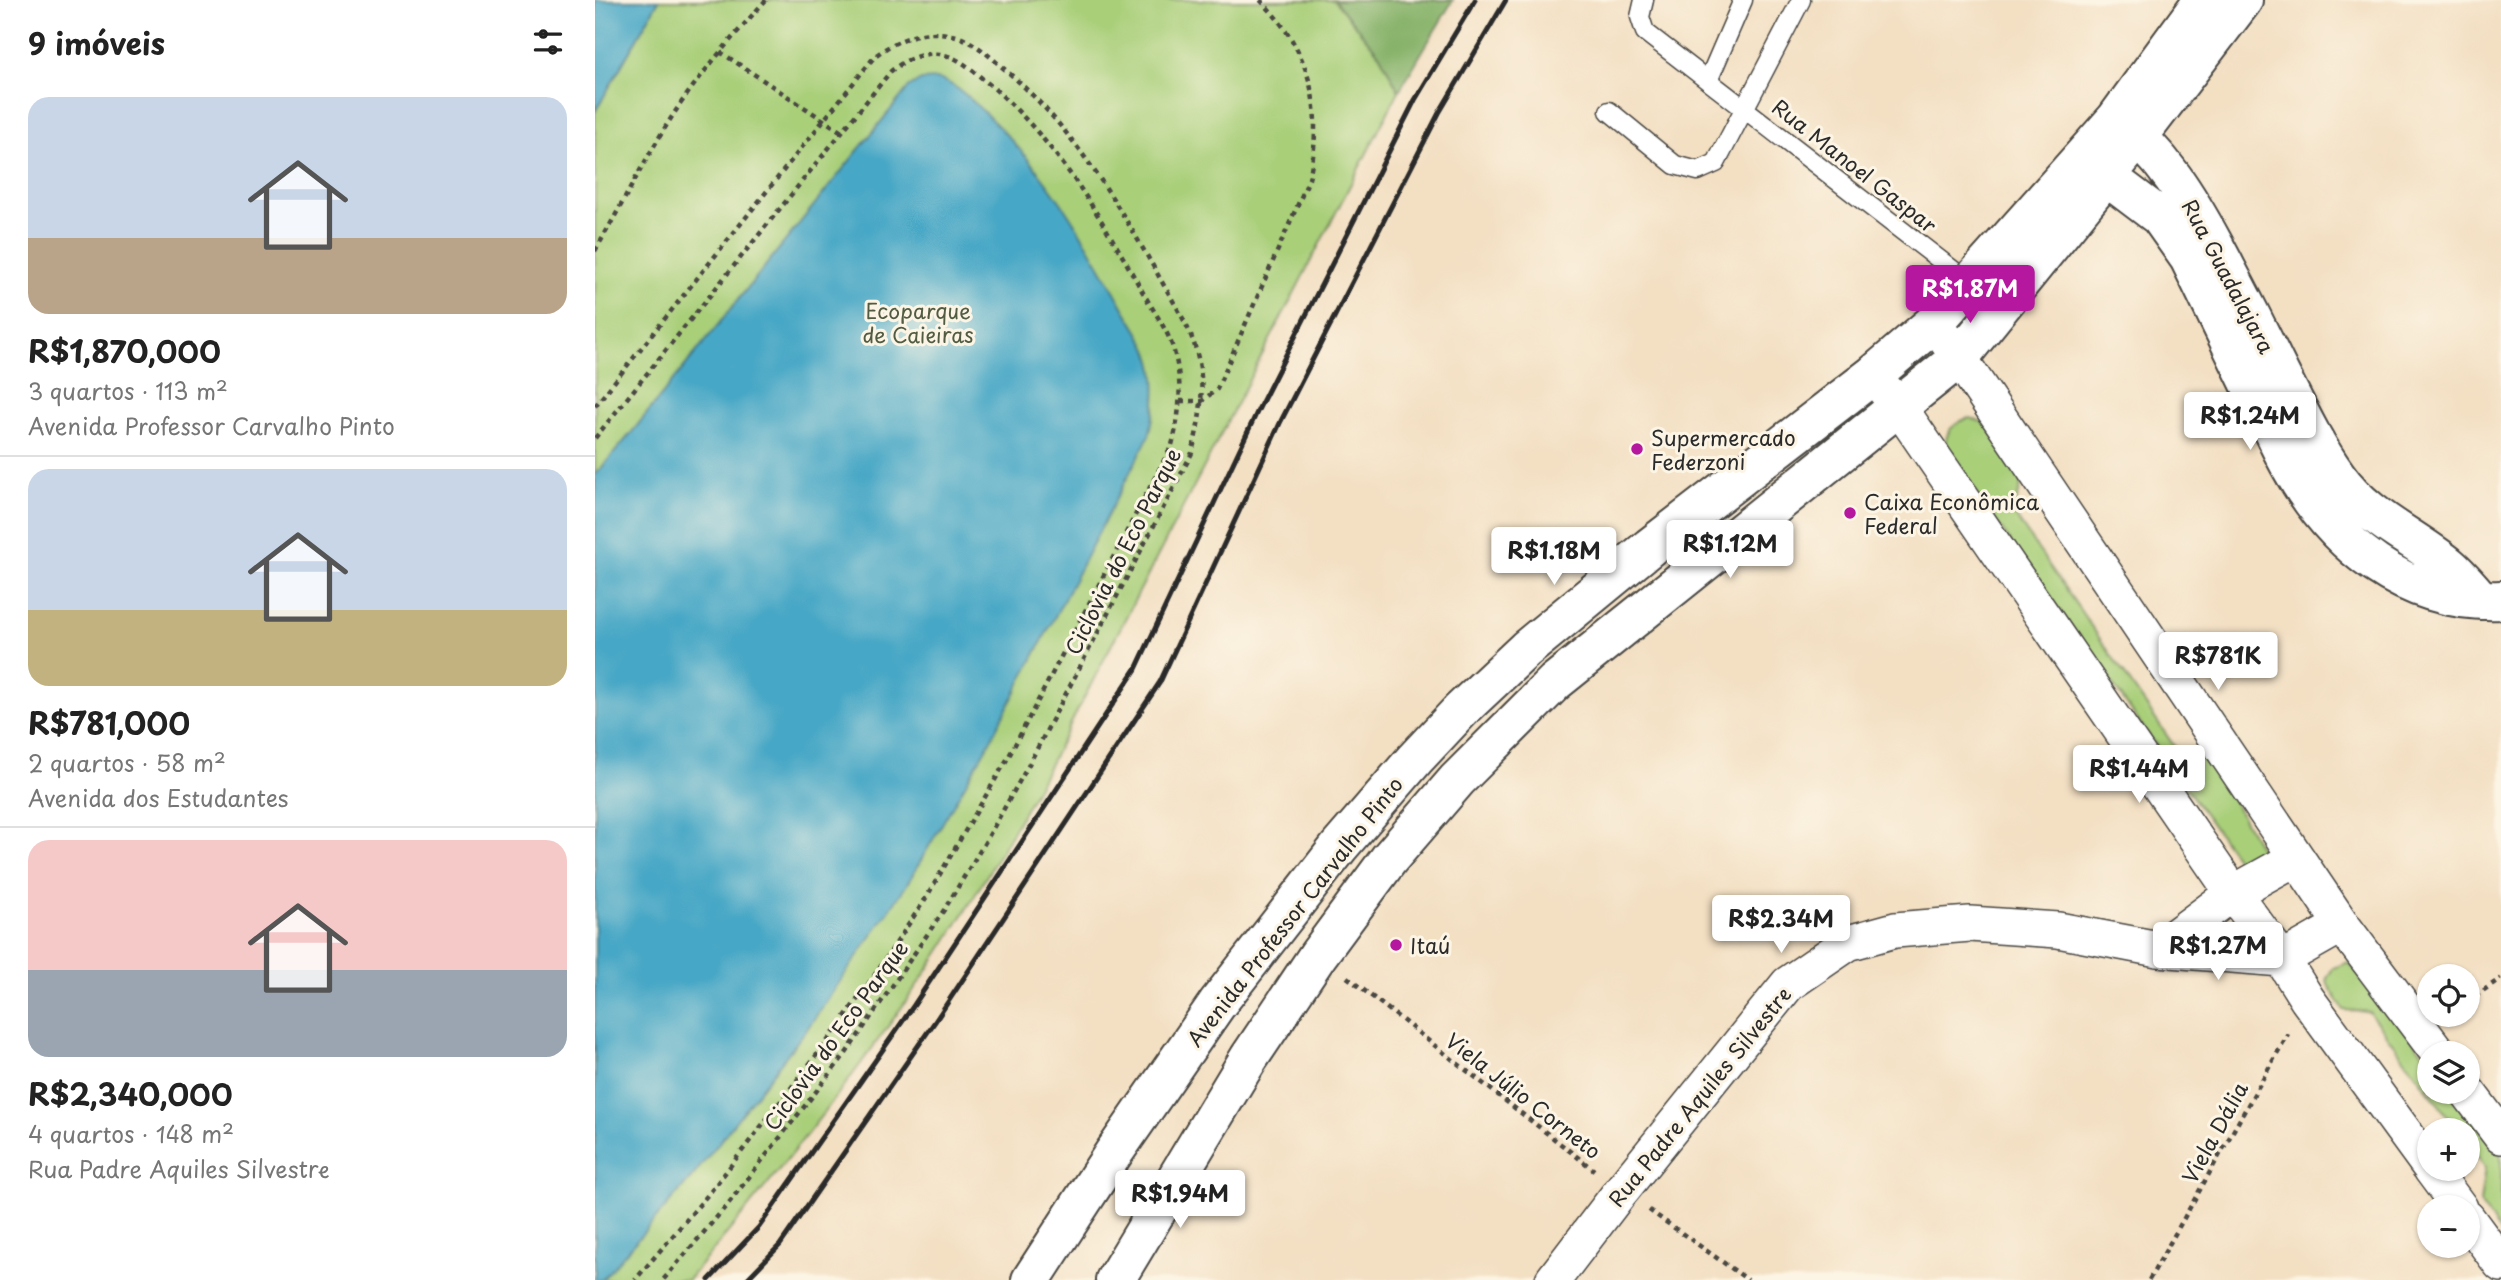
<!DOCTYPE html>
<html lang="pt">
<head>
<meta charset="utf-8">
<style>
	:root { --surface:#fff; --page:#f2f2f2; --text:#222; --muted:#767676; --line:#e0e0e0; --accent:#b5179e }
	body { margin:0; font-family:"Playpen Sans",sans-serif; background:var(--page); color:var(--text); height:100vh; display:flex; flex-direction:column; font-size:26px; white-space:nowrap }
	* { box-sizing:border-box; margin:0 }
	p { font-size:23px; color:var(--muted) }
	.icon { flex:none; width:38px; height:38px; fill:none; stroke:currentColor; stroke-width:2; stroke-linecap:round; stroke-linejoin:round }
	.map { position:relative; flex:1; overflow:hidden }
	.side { display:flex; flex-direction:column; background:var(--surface); width:595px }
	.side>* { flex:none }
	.fabs { position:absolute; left:1822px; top:964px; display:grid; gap:14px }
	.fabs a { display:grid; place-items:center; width:63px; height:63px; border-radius:50%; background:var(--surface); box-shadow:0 2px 5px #0004; font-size:35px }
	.price { position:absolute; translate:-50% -60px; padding:0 16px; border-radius:7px; background:#fff; color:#222; font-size:23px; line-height:46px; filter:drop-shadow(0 2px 4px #0008) }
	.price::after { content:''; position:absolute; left:50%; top:42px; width:21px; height:16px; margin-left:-10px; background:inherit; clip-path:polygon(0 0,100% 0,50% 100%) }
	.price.active { background:var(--accent); color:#fff }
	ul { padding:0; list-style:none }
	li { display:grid; align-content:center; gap:14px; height:371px; padding:0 28px }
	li+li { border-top:2px solid var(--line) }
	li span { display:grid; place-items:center; height:217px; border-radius:21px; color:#555 }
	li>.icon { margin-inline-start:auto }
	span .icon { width:126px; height:126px; fill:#fffc; stroke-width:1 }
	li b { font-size:30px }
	h2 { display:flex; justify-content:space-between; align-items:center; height:84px; padding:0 28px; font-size:30px }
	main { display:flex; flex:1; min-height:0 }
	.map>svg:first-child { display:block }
	.green { fill:#a9cf79; stroke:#6a7d52; stroke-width:2 }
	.forest { fill:#86b269; stroke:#586e4a; stroke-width:2 }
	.water { fill:#47a7c6; stroke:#396978; stroke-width:2 }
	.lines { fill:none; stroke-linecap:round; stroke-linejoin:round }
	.lane-casing { stroke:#494642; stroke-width:21 }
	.street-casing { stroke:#494642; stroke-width:38 }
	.secondary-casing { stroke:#494642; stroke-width:42 }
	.path { stroke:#494642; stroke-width:4.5; stroke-dasharray:5 5; stroke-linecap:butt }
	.lane { stroke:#fff; stroke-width:18 }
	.street { stroke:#fff; stroke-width:35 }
	.secondary { stroke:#fff; stroke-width:38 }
	.rail { stroke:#2b2b2b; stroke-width:5 }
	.poi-dot { fill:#b5179e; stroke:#fcf5e5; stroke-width:2.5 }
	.labels { text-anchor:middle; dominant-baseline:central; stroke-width:6; stroke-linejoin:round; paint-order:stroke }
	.street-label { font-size:21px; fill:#2b2b2b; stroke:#fcf5e5 }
	.park-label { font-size:21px; fill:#515c42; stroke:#fcf5e5 }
	.poi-label { font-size:21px; fill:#2b2b2b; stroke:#fcf5e5; text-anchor:start }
</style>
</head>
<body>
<main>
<section class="side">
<h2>9 imóveis<svg class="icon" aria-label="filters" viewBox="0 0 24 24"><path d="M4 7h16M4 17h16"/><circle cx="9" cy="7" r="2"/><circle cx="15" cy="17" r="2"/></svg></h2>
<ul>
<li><span style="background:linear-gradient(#c9d6e8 65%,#b9a48a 0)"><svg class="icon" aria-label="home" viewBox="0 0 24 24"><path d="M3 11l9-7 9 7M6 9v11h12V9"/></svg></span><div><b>R$1,870,000</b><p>3 quartos · 113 m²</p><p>Avenida Professor Carvalho Pinto</p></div></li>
<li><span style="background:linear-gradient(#c9d6e8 65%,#c2b280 0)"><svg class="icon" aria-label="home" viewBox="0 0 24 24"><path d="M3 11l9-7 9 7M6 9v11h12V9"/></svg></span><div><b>R$781,000</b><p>2 quartos · 58 m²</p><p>Avenida dos Estudantes</p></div></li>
<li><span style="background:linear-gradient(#f6c9c9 60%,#9aa5b1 0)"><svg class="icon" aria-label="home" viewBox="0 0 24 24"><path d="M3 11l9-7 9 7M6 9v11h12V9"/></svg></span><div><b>R$2,340,000</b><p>4 quartos · 148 m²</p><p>Rua Padre Aquiles Silvestre</p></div></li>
</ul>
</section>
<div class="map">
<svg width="1906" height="1280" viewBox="0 0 1906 1280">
	<rect width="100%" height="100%" fill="#fcf5e5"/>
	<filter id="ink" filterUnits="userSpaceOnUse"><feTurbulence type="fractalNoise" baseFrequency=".0143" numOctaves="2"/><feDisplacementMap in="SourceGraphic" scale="14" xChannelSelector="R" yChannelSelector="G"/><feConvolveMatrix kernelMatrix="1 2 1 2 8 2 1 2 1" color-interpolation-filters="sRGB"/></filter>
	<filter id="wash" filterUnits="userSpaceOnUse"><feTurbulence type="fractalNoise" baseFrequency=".00686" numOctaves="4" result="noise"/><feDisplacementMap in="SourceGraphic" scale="28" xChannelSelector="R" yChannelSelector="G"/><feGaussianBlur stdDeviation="1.57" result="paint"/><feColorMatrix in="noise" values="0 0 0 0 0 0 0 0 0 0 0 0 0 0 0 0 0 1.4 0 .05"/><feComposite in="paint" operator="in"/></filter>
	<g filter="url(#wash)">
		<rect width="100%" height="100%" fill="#f3dfc2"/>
		<path class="green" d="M 64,0 L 739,0 L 785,55 L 804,91 L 449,775 C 408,850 365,924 316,994 C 247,1093 171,1188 93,1280 L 0,1280 L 0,112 Z
			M 1375,418 L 1390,423 L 1429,475 L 1418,513 L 1586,756 L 1615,760 L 1670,857 L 1650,869 L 1647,866 L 1350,450 C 1350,432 1357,422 1375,418 Z
			M 1754,962 L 1834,1060 L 1834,1092 L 1858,1092 L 1906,1155 L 1906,1233 L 1885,1203 L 1890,1167 L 1873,1144 L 1872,1130 L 1863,1130 L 1774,1012 L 1749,1010 L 1733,985 L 1732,978 L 1738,968 Z"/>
		<path class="forest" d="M 739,0 L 858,0 L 804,91 L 785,55 Z"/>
		<path class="water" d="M 0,0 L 64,0 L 0,112 Z
			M 342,79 C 362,83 378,102 393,116 C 453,174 485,229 525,301 C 534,318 547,335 554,352 C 565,379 561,409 554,436 L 393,745 L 311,886 L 215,1025 L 98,1176 L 7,1280 L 0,1280 L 0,475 L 37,432 L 313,88 L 326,80 Z"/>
	</g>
	<g filter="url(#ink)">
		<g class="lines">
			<g class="lane-casing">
				<path id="lane" d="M 1049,0 L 1045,17 L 1050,32 L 1376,284
					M 1113,81 L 1148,0
					M 1014,111 L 1080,165 L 1103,171 L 1121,163 L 1206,0"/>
			</g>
			<g class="street-casing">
				<path id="street" d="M 1340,322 L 1747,925 L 1844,1054
					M 1278,375 L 1304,407 L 1638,893 L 1687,959 L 1712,999 L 1834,1166
					M 1563,949 L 1638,893 L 1701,858
					M 1872,1091 L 1906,1136
					M 1836,1169 L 1865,1208
					M 1872,1218 L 1906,1264
					M 958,1280 L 1026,1191 L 1193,984 L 1253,943 L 1300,930 L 1375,924 L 1463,930 L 1563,949 L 1687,959 L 1747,925"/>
			</g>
			<g class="secondary-casing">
				<path id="secondary" d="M 1523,120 C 1567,154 1593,197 1619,245 C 1642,288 1664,331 1685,374 C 1703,409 1719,444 1742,476 C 1772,518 1814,534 1853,565 C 1866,576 1876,588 1886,600
					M 1491,161 L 1565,217 L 1594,258 C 1615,302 1637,347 1659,392 C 1671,416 1681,440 1694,464 C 1738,545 1811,604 1906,600
					M 436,1280 L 518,1154 L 622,1004 L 744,847 L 820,759 L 866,710 L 931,649 L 1055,547 L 1278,375 L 1340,322 L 1521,119 L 1608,0
					M 520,1280 L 654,1058 L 723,955 L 794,859 L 862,780 L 960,682 L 1364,358 L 1544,136 L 1648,0"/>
			</g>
			<path class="path" d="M 125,52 L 247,132
				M 0,251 C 29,202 54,150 86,103 C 112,66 141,33 171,0
				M 585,401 L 607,401 L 622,389 L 714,179 C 729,110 717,51 665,0
				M 0,406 L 280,56 C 305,37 333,27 364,37 C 381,43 394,56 407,67 C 476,125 518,196 562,273 C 576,299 595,325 602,354 C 611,387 605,420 597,453 L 433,766 L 392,839 L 349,910 L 252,1052 L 133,1204 L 68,1280
				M 0,438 L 296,71 C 310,60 326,52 345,54 C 365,57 379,72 394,84 C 461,141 504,214 546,289 C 556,307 570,326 577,345 C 588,378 586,412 577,445 L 414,756 L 331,898 L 284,969 L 234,1039 L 116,1191 L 40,1280
				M 752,977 L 999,1170
				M 1872,1002 L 1906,978
				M 1054,1210 L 1153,1280
				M 1554,1280 L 1693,1034"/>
			<use href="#lane" class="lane"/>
			<use href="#street" class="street"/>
			<use href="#secondary" class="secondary"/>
			<path class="rail" d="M 114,1280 L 164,1227 L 319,1005 L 541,669 L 663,410 L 820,100 L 880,0
				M 151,1280 L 185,1245 L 341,1020 L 565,682 L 686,421 L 844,113 L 911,0"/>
		</g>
	</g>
	<g class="poi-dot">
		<circle cx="1042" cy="449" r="7"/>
		<circle cx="1255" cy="513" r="7"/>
		<circle cx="801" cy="945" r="7"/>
	</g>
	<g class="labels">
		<g class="street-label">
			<text transform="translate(1260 165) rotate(38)">Rua Manoel Gaspar</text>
			<text transform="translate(1634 276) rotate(62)">Rua Guadalajara</text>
			<text transform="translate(527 551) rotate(-63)">Ciclovia do Eco Parque</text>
			<text transform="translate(699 911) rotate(-52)">Avenida Professor Carvalho Pinto</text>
			<text transform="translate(240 1035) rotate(-54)">Ciclovia do Eco Parque</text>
			<text transform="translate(929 1095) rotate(38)">Viela Júlio Corneto</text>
			<text transform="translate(1104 1096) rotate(-51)">Rua Padre Aquiles Silvestre</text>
			<text transform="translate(1619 1132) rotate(-61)">Viela Dália</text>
		</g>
		<g class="park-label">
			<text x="323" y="310">Ecoparque<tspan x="323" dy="24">de Caieiras</tspan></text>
		</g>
		<g class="poi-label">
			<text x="1056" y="437">Supermercado<tspan x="1056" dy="24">Federzoni</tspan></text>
			<text x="1269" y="501">Caixa Econômica<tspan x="1269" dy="24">Federal</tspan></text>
			<text x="815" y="945">Itaú</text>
		</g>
	</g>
</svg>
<div class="fabs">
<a><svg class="icon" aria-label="locate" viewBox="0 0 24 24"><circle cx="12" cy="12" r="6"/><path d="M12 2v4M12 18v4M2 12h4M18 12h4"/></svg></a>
<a><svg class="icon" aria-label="layers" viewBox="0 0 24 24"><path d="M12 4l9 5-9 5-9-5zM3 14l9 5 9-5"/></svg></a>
<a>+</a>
<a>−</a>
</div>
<b class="price active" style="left:1375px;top:325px">R$1.87M</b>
<b class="price" style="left:1655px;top:452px">R$1.24M</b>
<b class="price" style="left:1135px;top:580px">R$1.12M</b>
<b class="price" style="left:959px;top:587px">R$1.18M</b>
<b class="price" style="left:1623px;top:692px">R$781K</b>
<b class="price" style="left:1544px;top:805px">R$1.44M</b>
<b class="price" style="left:1186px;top:955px">R$2.34M</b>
<b class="price" style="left:1623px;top:982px">R$1.27M</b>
<b class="price" style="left:585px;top:1230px">R$1.94M</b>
</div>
</main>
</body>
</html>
